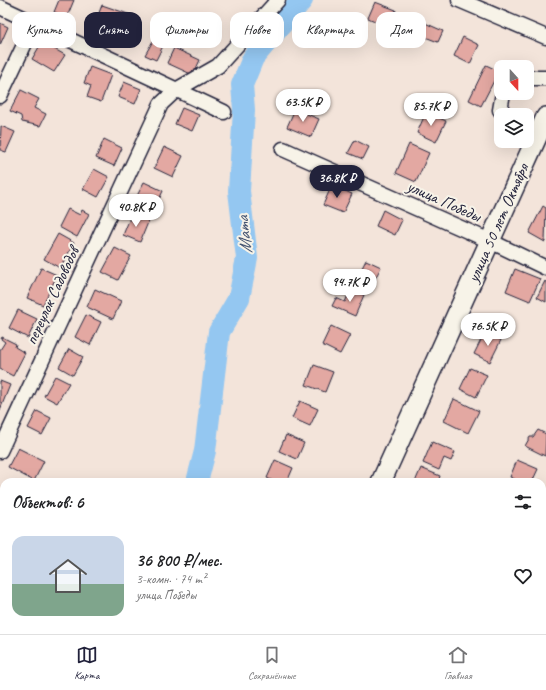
<!DOCTYPE html>
<html lang="ru">
<head>
<meta charset="utf-8">
<style>
	:root { --surface:#fff; --page:#f2f2f2; --text:#202124; --muted:#757577; --line:#e0e0e0; --accent:#22223b }
	body { margin:0; font-family:Caveat,sans-serif; background:var(--page); color:var(--text); height:100vh; display:flex; flex-direction:column; font-size:15px; white-space:nowrap }
	* { box-sizing:border-box; margin:0 }
	p { font-size:13px; color:var(--muted) }
	.icon { flex:none; width:22px; height:22px; fill:none; stroke:currentColor; stroke-width:2; stroke-linecap:round; stroke-linejoin:round }
	.map { position:relative; flex:1; overflow:hidden }
	.side { position:absolute; left:0px; top:478px; width:546px; height:156px; display:flex; flex-direction:column; background:var(--surface); border-radius:12px 12px 0 0; box-shadow:0 4px 16px #0002 }
	.side>* { flex:none }
	.top-card { position:absolute; left:12px; top:12px; width:522px; height:36px; display:flex; gap:8px }
	.needle { width:26px; rotate:159deg }
	.controls { position:absolute; left:494px; top:60px; display:grid; gap:8px }
	.controls a { display:grid; place-items:center; width:40px; height:40px; border-radius:8px; background:var(--surface); box-shadow:0 4px 16px #0002; font-size:20px }
	.price { position:absolute; translate:-50% -34px; padding:0 9px; border-radius:14px; background:#fff; color:#222; font-size:13px; line-height:26px; filter:drop-shadow(0 1px 2px #0008) }
	.price::after { content:''; position:absolute; left:50%; top:24px; width:12px; height:9px; margin-left:-6px; background:inherit; clip-path:polygon(0 0,100% 0,50% 100%) }
	.price.on { background:var(--accent); color:#fff }
	ul { padding:0; list-style:none }
	li { display:flex; align-items:center; gap:12px; height:100px; padding:0 12px }
	li+li { border-top:1px solid var(--line) }
	li span { display:grid; place-items:center; flex:none; width:112px; height:80px; border-radius:12px; color:#555 }
	li>.icon { margin-inline-start:auto }
	span .icon { width:48px; height:48px; fill:#fffc; stroke-width:1 }
	li b { font-size:17px }
	h2 { display:flex; justify-content:space-between; align-items:center; height:48px; padding:0 12px; font-size:17px }
	.chip { padding:0 14px; border-radius:12px; background:var(--surface); box-shadow:0 4px 16px #0002; font-size:14px; line-height:36px }
	.chip.on { background:var(--accent); color:#fff }
	.dock { display:flex; justify-content:space-around; align-items:center; height:56px; border-top:1px solid var(--line); background:var(--surface); font-size:11px; color:var(--muted) }
	.dock a { display:grid; justify-items:center; gap:2px }
	.dock .on { color:var(--accent) }
	.map>svg:first-child { display:block }
	.lines { fill:none; stroke-linecap:round; stroke-linejoin:round }
	.river { stroke:#94c7f1; stroke-width:22 }
	.building { fill:#e3a8a2; stroke:#22223b }
	.street-casing { stroke:#22223b; stroke-width:17 }
	.secondary-casing { stroke:#22223b; stroke-width:22 }
	.street { stroke:#f7f3e8; stroke-width:14 }
	.secondary { stroke:#f7f3e8; stroke-width:19 }
	.labels { text-anchor:middle; dominant-baseline:central; stroke-width:4; stroke-linejoin:round; paint-order:stroke }
	.street-label { font-size:17px; fill:#22223b; stroke:#f7f3e8 }
	.water-label { font-size:18px; font-style:italic; fill:#445472; stroke:#f7f3e8 }
</style>
</head>
<body>
<div class="map">
<svg width="546" height="634" viewBox="0 0 546 634">
	<rect width="100%" height="100%" fill="#f3e4da"/>
	<filter id="ink" filterUnits="userSpaceOnUse"><feTurbulence type="fractalNoise" baseFrequency=".025" numOctaves="2"/><feDisplacementMap in="SourceGraphic" scale="8" xChannelSelector="R" yChannelSelector="G"/><feConvolveMatrix kernelMatrix="1 2 1 2 8 2 1 2 1" color-interpolation-filters="sRGB"/></filter>
	<g filter="url(#ink)">
		<g class="lines">
			<path class="river" d="M 197,482 L 205,451 L 219,332 L 239,298 L 247,258 L 239,191 L 244,110 L 242,85 L 253,58 L 302,0
				M 43,634 L 47,630"/>
		</g>
		<path class="building" d="M 59,0 L 74,0 L 67,17 L 54,12 Z
			M 375,2 L 396,10 L 389,27 L 368,18 Z
			M 102,5 L 134,16 L 124,42 L 92,31 Z
			M 0,23 L 8,27 L 0,45 Z
			M 425,23 L 443,31 L 438,42 L 420,35 Z
			M 463,37 L 479,45 L 470,64 L 454,56 Z
			M 154,39 L 164,44 L 156,60 L 145,55 Z
			M 42,42 L 65,55 L 54,72 L 32,59 Z
			M 174,48 L 200,60 L 193,75 L 167,63 Z
			M 486,65 L 499,71 L 481,106 L 469,100 Z
			M 90,67 L 111,75 L 101,102 L 87,97 L 91,86 L 84,83 Z
			M 124,82 L 141,89 L 135,104 L 118,97 Z
			M 21,90 L 39,99 L 34,108 L 46,114 L 40,126 L 22,122 L 21,116 L 10,111 Z
			M 182,108 L 199,115 L 192,131 L 175,124 Z
			M 295,109 L 319,119 L 311,137 L 287,127 Z
			M 426,112 L 446,121 L 436,142 L 417,133 Z
			M 1,126 L 15,132 L 6,152 L 0,150 Z
			M 104,139 L 122,148 L 114,166 L 96,158 Z
			M 355,140 L 369,147 L 363,159 L 348,153 Z
			M 409,144 L 429,153 L 416,182 L 396,173 Z
			M 164,147 L 183,156 L 173,177 L 154,168 Z
			M 94,169 L 109,177 L 98,197 L 83,189 Z
			M 144,182 L 163,191 L 153,212 L 134,202 Z
			M 332,185 L 352,194 L 343,213 L 323,205 Z
			M 543,206 L 546,208 L 545,242 L 529,233 Z
			M 68,209 L 80,215 L 82,210 L 89,214 L 77,237 L 59,227 Z
			M 383,210 L 402,220 L 395,235 L 376,226 Z
			M 132,213 L 149,220 L 140,242 L 123,235 Z
			M 58,234 L 74,243 L 60,268 L 44,259 Z
			M 115,248 L 131,256 L 118,280 L 102,272 Z
			M 366,260 L 381,267 L 373,283 L 358,276 Z
			M 41,268 L 57,275 L 43,305 L 27,298 Z
			M 515,269 L 540,279 L 530,301 L 506,291 Z
			M 545,281 L 546,282 L 546,302 L 537,297 Z
			M 95,289 L 121,301 L 113,319 L 87,307 Z
			M 351,289 L 364,295 L 355,316 L 332,306 L 336,298 L 345,302 Z
			M 18,310 L 37,319 L 28,338 L 9,328 Z
			M 86,315 L 101,322 L 90,345 L 75,337 Z
			M 331,326 L 350,335 L 340,354 L 322,345 Z
			M 485,332 L 501,340 L 490,362 L 474,354 Z
			M 2,337 L 16,344 L 15,347 L 25,353 L 13,376 L 0,369 L 0,350 L 5,342 L 1,339 Z
			M 69,349 L 83,357 L 73,375 L 59,367 Z
			M 314,365 L 333,372 L 325,392 L 306,385 Z
			M 470,368 L 487,375 L 476,397 L 460,389 Z
			M 55,376 L 69,383 L 57,403 L 44,396 Z
			M 0,381 L 10,385 L 0,410 Z
			M 454,399 L 479,411 L 468,433 L 444,421 Z
			M 300,401 L 318,409 L 310,426 L 292,418 Z
			M 37,411 L 51,418 L 42,435 L 28,428 Z
			M 538,430 L 546,434 L 545,456 L 525,446 L 530,437 L 533,437 Z
			M 286,435 L 304,443 L 297,459 L 279,451 Z
			M 432,442 L 455,452 L 451,461 L 444,458 L 439,470 L 423,463 Z
			M 18,448 L 44,461 L 34,481 L 8,467 Z
			M 275,460 L 293,468 L 287,482 L 275,482 L 267,478 Z
			M 517,460 L 538,469 L 532,482 L 521,482 L 510,477 Z
			M 421,468 L 440,476 L 438,482 L 415,482 Z
			M 1,491 L 4,493 L 4,529 L 0,527 Z
			M 542,577 L 546,579 L 546,607 L 542,605 Z
			M 197,630 L 225,630 L 223,634 L 195,634 Z"/>
		<g class="lines">
			<g class="street-casing">
				<path id="street" d="M 459,0 L 546,37
					M 0,7 L 224,112
					M 527,78 L 546,78
					M 503,93 L 500,110 L 505,115
					M 0,96 L 35,22
					M 283,149 L 490,241 L 546,268
					M 0,451 L 161,104 L 176,90 L 218,66 L 278,0
					M 542,531 L 546,524
					M 0,549 L 4,551
					M 83,634 L 87,630"/>
			</g>
			<g class="secondary-casing">
				<path id="secondary" d="M 381,482 L 546,117
					M 312,634 L 314,630"/>
			</g>
			<use href="#street" class="street"/>
			<use href="#secondary" class="secondary"/>
		</g>
	</g>
	<g class="labels">
		<g class="street-label">
			<text transform="translate(444 201) rotate(24)">улица Победы</text>
			<text transform="translate(498 223) rotate(-66)">улица 50 лет Октября</text>
			<text transform="translate(52 296) rotate(-65)">переулок Садоводов</text>
		</g>
		<g class="water-label">
			<text transform="translate(244 235) rotate(-96)">Мата</text>
		</g>
	</g>
</svg>
<div class="controls">
<a><svg class="needle" viewBox="-14 -14 28 28"><path d="M0-13l5 13h-10z" fill="#e53935"/><path d="M0 13l5-13h-10z" fill="#757577"/></svg></a>
<a><svg class="icon" aria-label="layers" viewBox="0 0 24 24"><path d="M12 4l9 5-9 5-9-5zM3 14l9 5 9-5"/></svg></a>
</div>
<b class="price" style="left:303px;top:123px">63.5K ₽</b>
<b class="price" style="left:431px;top:127px">85.7K ₽</b>
<b class="price on" style="left:337px;top:199px">36.8K ₽</b>
<b class="price" style="left:136px;top:228px">40.8K ₽</b>
<b class="price" style="left:350px;top:303px">94.7K ₽</b>
<b class="price" style="left:488px;top:347px">76.5K ₽</b>
<div class="top-card">
<a class="chip">Купить</a>
<a class="chip on">Снять</a>
<a class="chip">Фильтры</a>
<a class="chip">Новое</a>
<a class="chip">Квартира</a>
<a class="chip">Дом</a>
</div>
<section class="side">
<h2>Объектов: 6<svg class="icon" aria-label="filters" viewBox="0 0 24 24"><path d="M4 7h16M4 17h16"/><circle cx="9" cy="7" r="2"/><circle cx="15" cy="17" r="2"/></svg></h2>
<ul>
<li><span style="background:linear-gradient(#c9d6e8 60%,#7fa58c 0)"><svg class="icon" aria-label="home" viewBox="0 0 24 24"><path d="M3 11l9-7 9 7M6 9v11h12V9"/></svg></span><div><b>36 800 ₽/мес.</b><p>3-комн. · 74 m²</p><p>улица Победы</p></div><svg class="icon" aria-label="heart" viewBox="0 0 24 24"><path d="M12 20l-8-8c-3-5 5-10 8-4 3-6 11-1 8 4z"/></svg></li>
</ul>
</section>
</div>
<nav class="dock">
<a class="on"><svg class="icon" aria-label="map" viewBox="0 0 24 24"><path d="M3 6l6-2 6 2 6-2v14l-6 2-6-2-6 2zM9 4v14M15 6v14"/></svg>Карта</a>
<a><svg class="icon" aria-label="saved" viewBox="0 0 24 24"><path d="M7 4h10v16l-5-4-5 4z"/></svg>Сохранённые</a>
<a><svg class="icon" aria-label="home" viewBox="0 0 24 24"><path d="M3 11l9-7 9 7M6 9v11h12V9"/></svg>Главная</a>
</nav>
</body>
</html>
